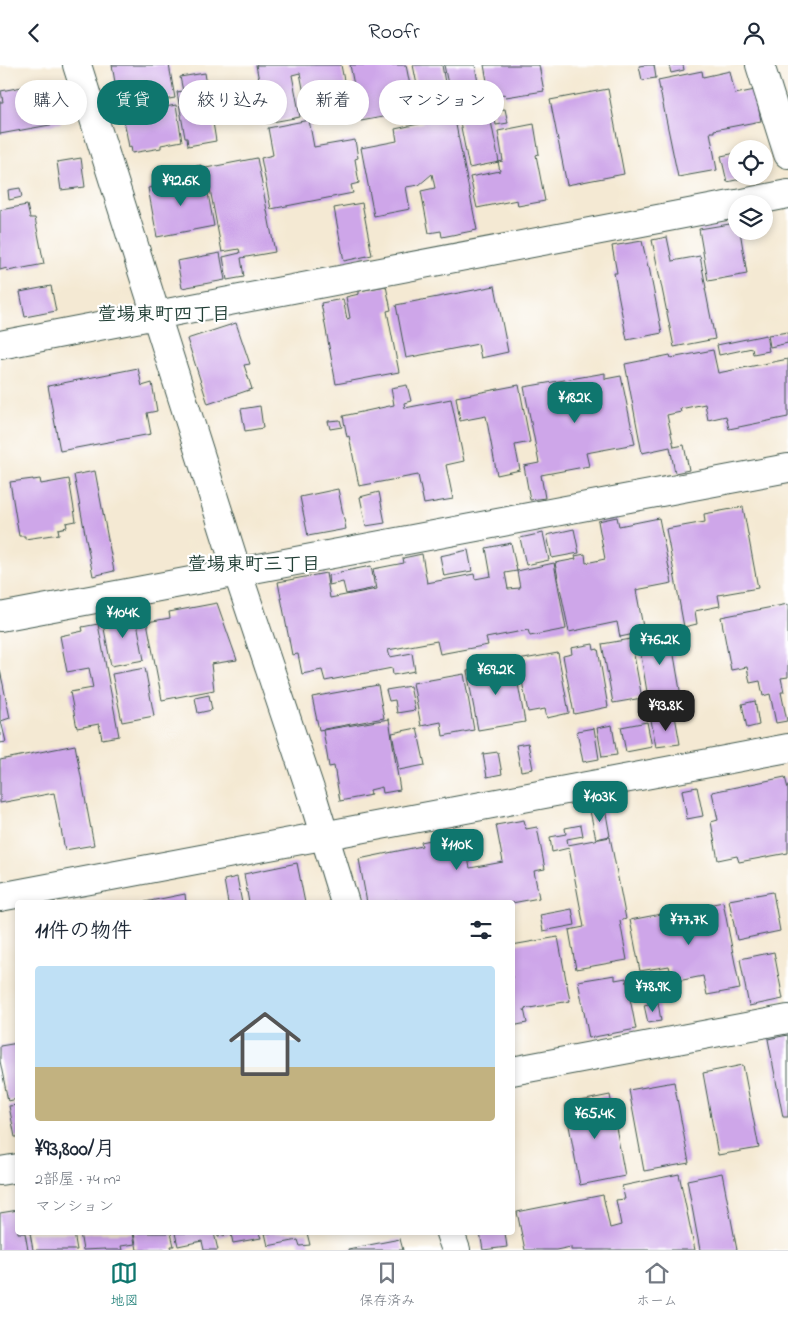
<!DOCTYPE html>
<html lang="ja">
<head>
<meta charset="utf-8">
<style>
	:root { --surface:#fff; --page:#f2f2f3; --text:#1f2937; --muted:#747a83; --line:#e0e1e3; --accent:#0f766e }
	body { margin:0; font-family:"Indie Flower","Klee One",sans-serif; background:var(--page); color:var(--text); height:100vh; display:flex; flex-direction:column; font-size:19px; white-space:nowrap }
	* { box-sizing:border-box; margin:0 }
	p { font-size:16px; color:var(--muted) }
	.icon { flex:none; width:28px; height:28px; fill:none; stroke:currentColor; stroke-width:2; stroke-linecap:round; stroke-linejoin:round }
	.map { position:relative; flex:1; overflow:hidden }
	.side { position:absolute; left:15px; top:835px; width:500px; height:335px; display:flex; flex-direction:column; background:var(--surface); border-radius:5px; box-shadow:0 2px 8px #0003 }
	.side>* { flex:none }
	.banner { position:absolute; left:15px; top:15px; width:500px; height:45px; display:flex; gap:10px }
	.fabs { position:absolute; left:728px; top:75px; display:grid; gap:10px }
	.fabs a { display:grid; place-items:center; width:45px; height:45px; border-radius:50%; background:var(--surface); box-shadow:0 2px 8px #0003; font-size:25px }
	.price { position:absolute; translate:-50% -42px; padding:0 11px; border-radius:10px; background:var(--accent); color:#fff; font-size:16px; line-height:32px; filter:drop-shadow(0 1px 2px #0008) }
	.price::after { content:''; position:absolute; left:50%; top:30px; width:15px; height:11px; margin-left:-8px; background:inherit; clip-path:polygon(0 0,100% 0,50% 100%) }
	.price.active { background:#222; color:#fff }
	ul { padding:0; list-style:none }
	li { display:grid; align-content:center; gap:10px; height:265px; padding:0 20px }
	li span { display:grid; place-items:center; height:155px; border-radius:5px; color:#555 }
	li>.icon { margin-inline-start:auto }
	span .icon { width:90px; height:90px; fill:#fffc; stroke-width:1 }
	li b { font-size:21px }
	h2 { display:flex; justify-content:space-between; align-items:center; height:60px; padding:0 20px; font-size:21px }
	.pill { padding:0 18px; border-radius:22px; background:var(--surface); box-shadow:0 2px 8px #0003; font-size:18px; line-height:45px }
	.pill.active { background:var(--accent); color:#fff }
	header { display:flex; justify-content:space-between; align-items:center; height:65px; padding:0 20px; background:var(--surface); font-size:22px; font-weight:600 }
	.dock { display:flex; justify-content:space-around; align-items:center; height:70px; border-top:1px solid var(--line); background:var(--surface); font-size:14px; color:var(--muted) }
	.dock a { display:grid; justify-items:center; gap:2px }
	.dock .active { color:var(--accent) }
	.map>svg:first-child { display:block }
	.building { fill:#cea6e9 }
	.lines { fill:none; stroke-linecap:round; stroke-linejoin:round }
	.minor-casing { stroke:#3f574c; stroke-width:30 }
	.minor { stroke:#fff; stroke-width:28 }
	.labels { text-anchor:middle; dominant-baseline:central; stroke-width:4.5; stroke-linejoin:round; paint-order:stroke }
	.neighbourhood-label { font-size:19px; font-weight:bold; fill:#1f3d34; stroke:#fff }
</style>
</head>
<body>
<header><svg class="icon" aria-label="back" viewBox="0 0 24 24"><path d="M15 5l-7 7 7 7"/></svg>Roofr<svg class="icon" aria-label="person" viewBox="0 0 24 24"><circle cx="12" cy="8" r="4"/><path d="M4 21q1-7 8-7t8 7"/></svg></header>
<div class="map">
<svg width="788" height="1185" viewBox="0 0 788 1185">
	<rect width="100%" height="100%" fill="#fff"/>
	<filter id="ink" filterUnits="userSpaceOnUse"><feTurbulence type="fractalNoise" baseFrequency=".02" numOctaves="2"/><feDisplacementMap in="SourceGraphic" scale="10" xChannelSelector="R" yChannelSelector="G"/><feConvolveMatrix kernelMatrix="1 2 1 2 8 2 1 2 1" color-interpolation-filters="sRGB"/></filter>
	<filter id="wash" filterUnits="userSpaceOnUse"><feTurbulence type="fractalNoise" baseFrequency=".0096" numOctaves="4" result="noise"/><feDisplacementMap in="SourceGraphic" scale="20" xChannelSelector="R" yChannelSelector="G"/><feGaussianBlur stdDeviation="1.12" result="paint"/><feColorMatrix in="noise" values="0 0 0 0 0 0 0 0 0 0 0 0 0 0 0 0 0 1.4 0 .05"/><feComposite in="paint" operator="in"/></filter>
	<g filter="url(#wash)">
		<rect width="100%" height="100%" fill="#f4e9d3"/>
		<g id="blocks">
			<path class="building" d="M 112,0 L 169,0 L 175,33 L 145,38 L 145,43 L 118,47 L 114,23 L 116,23 Z
				M 256,0 L 341,0 L 348,36 L 307,44 L 300,8 L 292,10 L 300,52 L 267,58 Z
				M 350,0 L 406,0 L 415,46 L 361,56 Z
				M 413,0 L 442,0 L 447,30 L 420,35 Z
				M 444,0 L 475,0 L 479,24 L 450,29 Z
				M 484,0 L 539,0 L 544,26 L 506,32 L 505,29 L 490,32 Z
				M 645,0 L 654,0 L 656,13 L 642,15 L 639,1 Z
				M 669,0 L 683,0 L 684,5 L 671,8 Z
				M 702,6 L 703,12 L 730,6 L 735,29 L 755,25 L 761,56 L 714,65 L 714,67 L 710,67 L 717,105 L 678,112 L 658,15 Z
				M 205,8 L 216,76 L 188,81 L 187,73 L 185,73 L 177,27 L 183,26 L 180,12 Z
				M 54,16 L 61,58 L 0,69 L 0,37 L 3,37 L 1,26 Z
				M 608,24 L 624,109 L 567,120 L 550,35 Z
				M 176,40 L 182,76 L 161,80 L 161,83 L 132,88 L 131,81 L 129,82 L 123,50 Z
				M 505,44 L 508,58 L 496,60 L 493,46 Z
				M 489,46 L 499,97 L 469,103 L 459,52 Z
				M 454,50 L 477,165 L 442,172 L 441,166 L 429,168 L 421,126 L 435,123 L 432,109 L 419,120 L 406,122 L 410,144 L 374,151 L 361,83 L 397,76 L 395,64 L 423,58 L 422,56 Z
				M 309,55 L 314,82 L 355,75 L 358,93 L 355,94 L 359,118 L 351,120 L 353,128 L 271,144 L 261,93 L 273,90 L 268,63 Z
				M 534,59 L 539,89 L 536,90 L 545,136 L 518,141 L 517,135 L 477,143 L 470,112 L 500,106 L 498,97 L 503,96 L 498,66 Z
				M 736,88 L 736,111 L 750,112 L 727,117 L 721,91 Z
				M 81,93 L 85,122 L 61,125 L 57,97 Z
				M 257,93 L 275,187 L 241,193 L 244,212 L 227,215 L 223,192 L 240,188 L 239,184 L 222,187 L 206,103 Z
				M 201,100 L 202,109 L 188,112 L 187,103 Z
				M 205,112 L 214,161 L 157,172 L 148,123 Z
				M 20,123 L 22,132 L 9,135 L 8,125 Z
				M 362,138 L 372,190 L 344,196 L 334,143 Z
				M 27,140 L 30,153 L 35,153 L 44,199 L 8,206 L 7,203 L 0,205 L 0,145 Z
				M 736,158 L 736,166 L 740,166 L 747,209 L 708,216 L 699,164 Z
				M 667,172 L 672,196 L 700,191 L 706,223 L 705,223 L 715,274 L 674,282 L 652,175 Z
				M 642,176 L 648,202 L 649,202 L 662,268 L 627,275 L 614,208 L 617,208 L 612,181 Z
				M 220,188 L 225,215 L 182,223 L 177,196 Z
				M 51,221 L 56,246 L 25,252 L 20,227 Z
				M 386,221 L 391,245 L 387,246 L 399,307 L 336,319 L 321,238 L 343,234 L 347,254 L 350,253 L 346,232 L 359,229 L 359,226 Z
				M 495,221 L 508,287 L 481,293 L 478,279 L 406,293 L 396,240 Z
				M 236,258 L 250,299 L 244,300 L 252,324 L 208,339 L 187,274 Z
				M 788,267 L 788,278 L 770,282 L 768,270 Z
				M 766,270 L 769,286 L 753,289 L 752,283 L 719,290 L 717,280 Z
				M 713,285 L 718,308 L 788,294 L 788,352 L 729,364 L 726,351 L 708,355 L 705,339 L 680,344 L 681,347 L 667,350 L 674,382 L 684,380 L 689,405 L 675,408 L 670,382 L 642,388 L 625,299 L 670,290 L 671,293 Z
				M 138,303 L 142,321 L 152,318 L 157,346 L 147,348 L 151,369 L 60,386 L 48,321 Z
				M 605,308 L 605,314 L 621,311 L 635,379 L 586,388 L 589,401 L 541,410 L 545,433 L 530,435 L 524,401 L 539,398 L 524,322 Z
				M 407,320 L 411,336 L 404,338 L 405,343 L 451,334 L 464,396 L 446,400 L 453,434 L 424,439 L 418,410 L 359,421 L 349,371 L 347,372 L 343,351 L 394,340 L 391,323 Z
				M 519,320 L 530,377 L 515,380 L 520,405 L 497,410 L 486,351 L 460,356 L 456,332 Z
				M 260,341 L 263,363 L 245,366 L 241,344 Z
				M 340,355 L 342,362 L 330,364 L 328,356 Z
				M 95,406 L 114,506 L 93,511 L 74,410 Z
				M 33,414 L 33,415 L 40,414 L 41,419 L 69,414 L 76,456 L 66,458 L 67,462 L 58,464 L 59,469 L 25,474 L 25,471 L 19,471 L 10,417 Z
				M 338,424 L 346,464 L 308,471 L 300,432 Z
				M 379,427 L 385,458 L 366,461 L 360,432 Z
				M 743,442 L 758,523 L 718,530 L 720,541 L 695,546 L 697,559 L 684,562 L 666,464 L 705,457 L 704,449 Z
				M 617,452 L 619,461 L 659,453 L 672,518 L 636,525 L 644,567 L 620,572 L 617,557 L 569,567 L 555,498 L 576,494 L 575,491 L 585,489 L 586,498 L 605,494 L 598,456 Z
				M 574,464 L 579,488 L 552,493 L 547,470 Z
				M 543,468 L 549,495 L 526,500 L 520,473 Z
				M 511,478 L 517,506 L 505,508 L 508,524 L 520,523 L 517,506 L 554,498 L 566,564 L 530,571 L 528,565 L 486,573 L 488,580 L 440,589 L 437,576 L 388,585 L 390,592 L 412,588 L 415,606 L 393,610 L 392,603 L 325,616 L 322,605 L 302,609 L 298,589 L 292,590 L 278,517 L 326,508 L 330,533 L 377,524 L 373,504 L 404,498 L 403,493 L 422,489 L 427,518 L 474,509 L 475,514 L 491,511 L 486,483 Z
				M 468,485 L 472,506 L 444,511 L 440,491 Z
				M 371,501 L 375,523 L 346,529 L 343,517 L 329,520 L 328,511 L 341,508 L 340,507 Z
				M 217,538 L 237,595 L 211,599 L 214,625 L 162,635 L 147,557 L 170,553 L 169,547 Z
				M 788,539 L 788,612 L 781,613 L 784,627 L 781,627 L 787,656 L 776,658 L 770,629 L 763,631 L 760,616 L 750,618 L 747,602 L 731,605 L 721,552 Z
				M 135,547 L 144,595 L 111,601 L 102,553 Z
				M 98,559 L 119,671 L 102,674 L 99,659 L 77,663 L 70,627 L 93,623 L 89,603 L 67,607 L 60,571 L 83,566 L 82,562 Z
				M 670,567 L 681,631 L 661,635 L 661,631 L 648,633 L 638,572 Z
				M 631,574 L 642,633 L 613,638 L 602,579 Z
				M 593,579 L 594,585 L 598,584 L 608,642 L 574,649 L 563,591 L 572,589 L 571,583 Z
				M 558,588 L 569,648 L 547,653 L 545,644 L 528,647 L 518,595 Z
				M 514,597 L 525,657 L 478,665 L 467,606 Z
				M 145,603 L 154,651 L 122,657 L 112,609 Z
				M 0,605 L 10,653 L 1,656 L 6,677 L 0,678 Z
				M 464,609 L 474,665 L 443,671 L 441,657 L 421,661 L 413,618 Z
				M 378,620 L 384,653 L 319,665 L 312,632 Z
				M 410,621 L 415,645 L 397,648 L 395,635 L 389,636 L 386,625 Z
				M 209,630 L 212,645 L 198,648 L 195,633 Z
				M 755,636 L 759,660 L 747,663 L 742,639 Z
				M 675,651 L 680,679 L 656,682 L 651,655 Z
				M 389,654 L 400,725 L 383,728 L 382,722 L 370,725 L 371,730 L 340,736 L 334,701 L 329,702 L 323,665 Z
				M 647,657 L 652,682 L 626,687 L 621,662 Z
				M 612,660 L 617,690 L 602,692 L 597,663 Z
				M 417,663 L 425,700 L 399,705 L 392,668 Z
				M 594,663 L 599,694 L 583,697 L 577,666 Z
				M 528,678 L 533,704 L 521,706 L 516,680 Z
				M 75,680 L 94,780 L 65,785 L 54,728 L 0,738 L 0,695 Z
				M 498,687 L 502,709 L 487,712 L 483,689 Z
				M 785,712 L 788,724 L 788,788 L 739,797 L 737,791 L 718,795 L 711,757 L 718,755 L 712,727 Z
				M 697,722 L 703,751 L 687,754 L 682,725 Z
				M 605,743 L 610,771 L 596,774 L 590,746 Z
				M 524,755 L 526,764 L 537,762 L 545,804 L 534,806 L 539,833 L 512,838 L 397,838 L 397,835 L 383,838 L 367,838 L 359,794 L 422,781 L 421,777 L 465,768 L 467,778 L 465,778 L 470,803 L 503,797 L 496,760 Z
				M 581,760 L 583,771 L 567,774 L 568,780 L 610,772 L 626,854 L 620,856 L 627,895 L 576,904 L 569,865 L 584,862 L 569,783 L 552,787 L 550,772 L 566,769 L 565,763 Z
				M 297,798 L 305,838 L 249,838 L 244,809 Z
				M 237,812 L 242,838 L 228,838 L 224,815 Z
				M 773,827 L 780,866 L 737,875 L 729,835 Z
				M 185,829 L 186,838 L 145,838 L 145,837 Z
				M 723,837 L 740,924 L 707,930 L 703,911 L 673,917 L 669,901 L 640,906 L 630,855 Z
				M 572,844 L 575,860 L 543,866 L 540,850 Z
				M 558,872 L 570,936 L 524,944 L 527,958 L 512,961 L 512,880 Z
				M 774,887 L 783,934 L 749,941 L 740,894 Z
				M 615,910 L 615,915 L 626,913 L 636,964 L 589,973 L 578,916 Z
				M 658,937 L 661,956 L 648,958 L 644,940 Z
				M 788,970 L 788,1052 L 783,1052 L 768,974 Z
				M 18,978 L 18,1034 L 8,1036 L 0,996 L 0,981 Z
				M 743,1000 L 759,1083 L 718,1090 L 703,1008 Z
				M 674,1017 L 689,1098 L 644,1106 L 629,1025 Z
				M 610,1030 L 625,1111 L 580,1120 L 565,1039 Z
				M 18,1040 L 18,1072 L 15,1072 L 9,1041 Z
				M 722,1108 L 737,1185 L 700,1185 L 687,1115 Z
				M 679,1109 L 695,1185 L 571,1185 L 571,1182 L 556,1185 L 525,1185 L 517,1147 L 603,1130 L 610,1163 L 621,1160 L 616,1135 L 625,1134 L 622,1121 Z
				M 18,1145 L 18,1168 L 25,1168 L 28,1185 L 0,1185 L 0,1148 Z
				M 30,1168 L 74,1168 L 77,1185 L 33,1185 Z
				M 80,1168 L 133,1168 L 135,1179 L 121,1181 L 122,1185 L 106,1185 L 105,1184 L 83,1185 Z
				M 134,1168 L 171,1168 L 174,1181 L 171,1181 L 172,1185 L 137,1185 Z
				M 175,1168 L 214,1168 L 218,1185 L 204,1185 L 202,1176 L 178,1181 Z
				M 217,1168 L 259,1168 L 261,1173 L 233,1178 L 231,1169 L 218,1172 Z
				M 265,1168 L 307,1168 L 310,1180 L 300,1181 L 298,1175 L 268,1181 Z
				M 480,1168 L 505,1168 L 507,1182 L 483,1185 Z
				M 400,1174 L 403,1185 L 348,1185 L 348,1184 Z"/>
		</g>
	</g>
	<g filter="url(#ink)">
		<use href="#blocks" fill-opacity="0" stroke="#3f574c" stroke-width="1"/>
		<g class="lines">
			<g class="minor-casing">
				<path id="minor" d="M 77,0 L 237,506 L 312,730 L 345,838
					M 760,0 L 788,89
					M 738,139 L 788,129
					M 0,280 L 736,139
					M 0,552 L 788,403
					M 0,832 L 788,683
					M 512,1006 L 788,954
					M 0,1106 L 18,1103
					M 450,1168 L 456,1185"/>
			</g>
			<use href="#minor" class="minor"/>
		</g>
	</g>
	<g class="labels">
		<g class="neighbourhood-label">
			<text x="164" y="250">萱場東町四丁目</text>
			<text x="254" y="500">萱場東町三丁目</text>
		</g>
	</g>
</svg>
<div class="fabs">
<a><svg class="icon" aria-label="locate" viewBox="0 0 24 24"><circle cx="12" cy="12" r="6"/><path d="M12 2v4M12 18v4M2 12h4M18 12h4"/></svg></a>
<a><svg class="icon" aria-label="layers" viewBox="0 0 24 24"><path d="M12 4l9 5-9 5-9-5zM3 14l9 5 9-5"/></svg></a>
</div>
<b class="price" style="left:181px;top:142px">¥92.6K</b>
<b class="price" style="left:575px;top:359px">¥182K</b>
<b class="price" style="left:123px;top:574px">¥104K</b>
<b class="price" style="left:660px;top:601px">¥76.2K</b>
<b class="price" style="left:496px;top:631px">¥69.2K</b>
<b class="price active" style="left:666px;top:667px">¥93.8K</b>
<b class="price" style="left:600px;top:758px">¥103K</b>
<b class="price" style="left:457px;top:806px">¥110K</b>
<b class="price" style="left:689px;top:881px">¥77.7K</b>
<b class="price" style="left:653px;top:948px">¥78.9K</b>
<b class="price" style="left:595px;top:1075px">¥65.4K</b>
<div class="banner">
<a class="pill">購入</a>
<a class="pill active">賃貸</a>
<a class="pill">絞り込み</a>
<a class="pill">新着</a>
<a class="pill">マンション</a>
</div>
<section class="side">
<h2>11件の物件<svg class="icon" aria-label="filters" viewBox="0 0 24 24"><path d="M4 7h16M4 17h16"/><circle cx="9" cy="7" r="2"/><circle cx="15" cy="17" r="2"/></svg></h2>
<ul>
<li><span style="background:linear-gradient(#bfe0f5 65%,#c2b280 0)"><svg class="icon" aria-label="home" viewBox="0 0 24 24"><path d="M3 11l9-7 9 7M6 9v11h12V9"/></svg></span><div><b>¥93,800/月</b><p>2部屋 · 74 m²</p><p>マンション</p></div></li>
</ul>
</section>
</div>
<nav class="dock">
<a class="active"><svg class="icon" aria-label="map" viewBox="0 0 24 24"><path d="M3 6l6-2 6 2 6-2v14l-6 2-6-2-6 2zM9 4v14M15 6v14"/></svg>地図</a>
<a><svg class="icon" aria-label="saved" viewBox="0 0 24 24"><path d="M7 4h10v16l-5-4-5 4z"/></svg>保存済み</a>
<a><svg class="icon" aria-label="home" viewBox="0 0 24 24"><path d="M3 11l9-7 9 7M6 9v11h12V9"/></svg>ホーム</a>
</nav>
</body>
</html>
